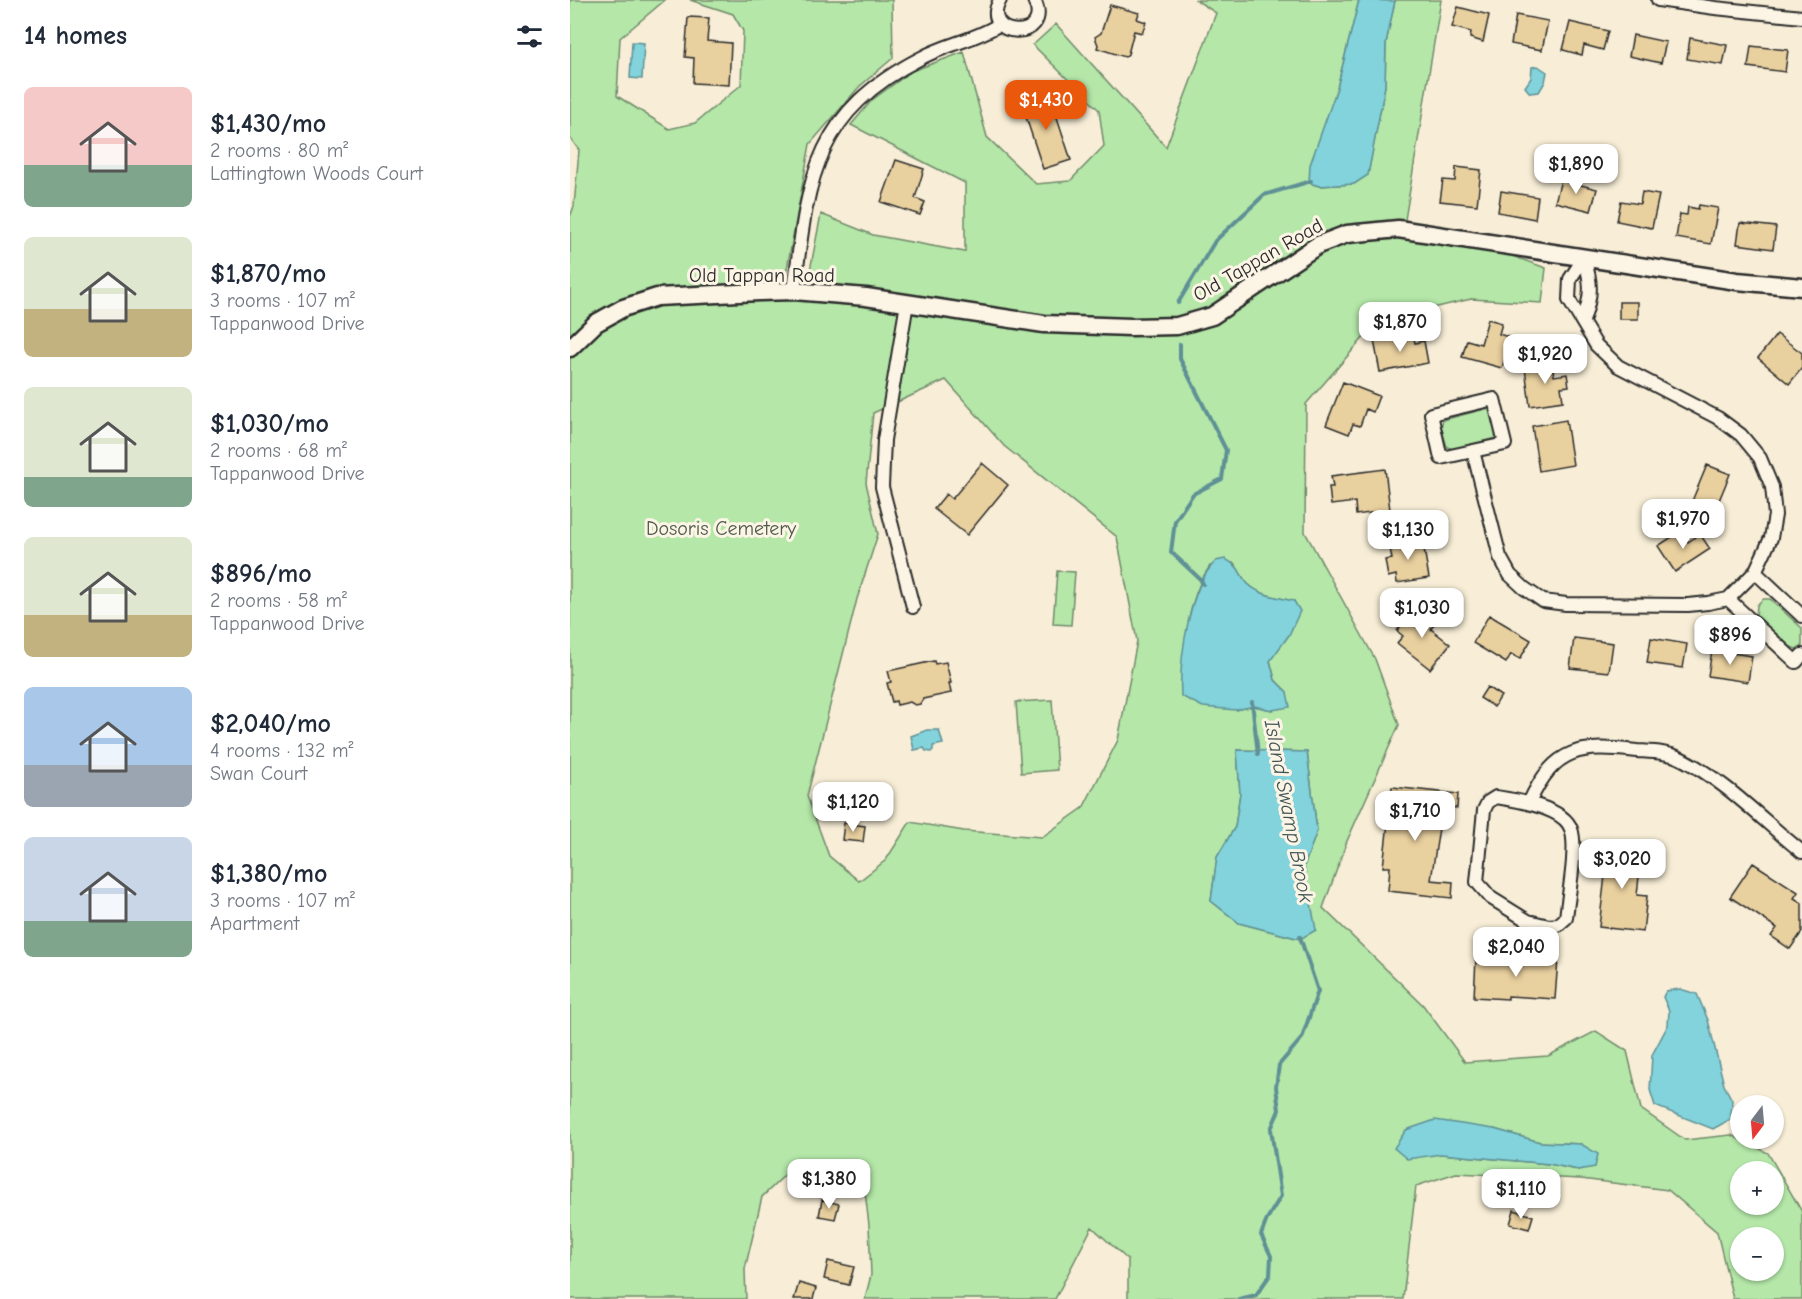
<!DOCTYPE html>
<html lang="en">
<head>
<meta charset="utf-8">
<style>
	:root { --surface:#fff; --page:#f6f6f7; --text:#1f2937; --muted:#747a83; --accent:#ea580c }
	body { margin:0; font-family:"Comic Neue",sans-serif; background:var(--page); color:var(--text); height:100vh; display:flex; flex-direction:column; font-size:22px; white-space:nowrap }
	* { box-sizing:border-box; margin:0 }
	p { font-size:20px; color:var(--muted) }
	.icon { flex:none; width:33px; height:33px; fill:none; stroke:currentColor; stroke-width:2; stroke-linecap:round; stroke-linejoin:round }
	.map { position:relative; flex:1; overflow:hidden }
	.sheet { display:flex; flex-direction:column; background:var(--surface); width:570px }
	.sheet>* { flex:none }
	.needle { width:39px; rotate:196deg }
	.fabs { position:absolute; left:1160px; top:1095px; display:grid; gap:12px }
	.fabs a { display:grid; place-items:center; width:54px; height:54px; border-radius:50%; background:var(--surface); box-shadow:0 2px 4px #0004; font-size:30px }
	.price { position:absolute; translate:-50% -51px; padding:0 14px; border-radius:12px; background:#fff; color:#222; font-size:20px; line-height:39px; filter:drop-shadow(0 2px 3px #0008) }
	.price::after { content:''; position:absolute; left:50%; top:36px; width:18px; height:14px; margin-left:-9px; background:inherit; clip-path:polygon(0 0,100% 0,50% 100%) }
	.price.on { background:var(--accent); color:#fff }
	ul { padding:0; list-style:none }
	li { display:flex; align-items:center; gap:18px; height:150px; padding:0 24px }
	li span { display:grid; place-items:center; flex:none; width:168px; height:120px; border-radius:9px; color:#555 }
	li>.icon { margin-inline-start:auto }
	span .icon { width:72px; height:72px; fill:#fffc; stroke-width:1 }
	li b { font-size:26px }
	h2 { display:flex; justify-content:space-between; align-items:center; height:72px; padding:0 24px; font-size:26px }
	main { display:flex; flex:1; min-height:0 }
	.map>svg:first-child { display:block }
	.green { fill:#b4e7a8; stroke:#70896a; stroke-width:1.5; fill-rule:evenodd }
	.water { fill:#82d3db; stroke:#5f9095; stroke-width:1.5 }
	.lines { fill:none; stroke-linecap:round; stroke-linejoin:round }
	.stream { stroke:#5f9095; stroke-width:4 }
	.building { fill:#e9d09f; stroke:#2b2b2b; stroke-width:1.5 }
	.street-casing { stroke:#2b2b2b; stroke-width:16 }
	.secondary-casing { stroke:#2b2b2b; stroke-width:21 }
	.street { stroke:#fcf5e5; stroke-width:12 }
	.secondary { stroke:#fcf5e5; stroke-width:16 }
	.labels { text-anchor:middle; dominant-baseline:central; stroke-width:6; stroke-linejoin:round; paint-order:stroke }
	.street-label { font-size:20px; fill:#2b2b2b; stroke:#fcf5e5 }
	.park-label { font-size:20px; fill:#4d5a4a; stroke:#fcf5e5 }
	.water-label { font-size:21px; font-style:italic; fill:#415557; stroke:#fcf5e5 }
</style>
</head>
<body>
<main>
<section class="sheet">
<h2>14 homes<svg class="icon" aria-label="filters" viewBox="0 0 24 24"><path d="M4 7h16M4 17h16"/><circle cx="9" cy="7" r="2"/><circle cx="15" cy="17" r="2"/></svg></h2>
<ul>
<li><span style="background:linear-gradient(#f6c9c9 65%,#7fa58c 0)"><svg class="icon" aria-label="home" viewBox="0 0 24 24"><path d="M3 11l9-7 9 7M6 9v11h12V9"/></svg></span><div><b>$1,430/mo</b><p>2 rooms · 80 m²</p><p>Lattingtown Woods Court</p></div></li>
<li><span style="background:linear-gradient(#dfe7d0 60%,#c2b280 0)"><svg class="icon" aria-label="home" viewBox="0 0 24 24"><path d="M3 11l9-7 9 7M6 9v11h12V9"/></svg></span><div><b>$1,870/mo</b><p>3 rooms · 107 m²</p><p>Tappanwood Drive</p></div></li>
<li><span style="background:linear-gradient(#dfe7d0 75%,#7fa58c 0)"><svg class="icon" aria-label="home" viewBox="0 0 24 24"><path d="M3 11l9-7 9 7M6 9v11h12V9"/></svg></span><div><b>$1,030/mo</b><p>2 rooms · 68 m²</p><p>Tappanwood Drive</p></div></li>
<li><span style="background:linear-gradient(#dfe7d0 65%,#c2b280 0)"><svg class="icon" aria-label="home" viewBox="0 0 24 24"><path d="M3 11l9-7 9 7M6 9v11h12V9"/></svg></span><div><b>$896/mo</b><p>2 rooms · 58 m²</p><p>Tappanwood Drive</p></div></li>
<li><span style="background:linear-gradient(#a9c7e8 65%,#9aa5b1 0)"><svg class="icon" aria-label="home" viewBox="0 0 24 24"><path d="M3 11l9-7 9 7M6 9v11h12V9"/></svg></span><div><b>$2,040/mo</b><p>4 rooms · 132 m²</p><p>Swan Court</p></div></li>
<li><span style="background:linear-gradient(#c9d6e8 70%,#7fa58c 0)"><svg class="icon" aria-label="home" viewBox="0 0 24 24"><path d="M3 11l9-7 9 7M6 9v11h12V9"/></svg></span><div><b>$1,380/mo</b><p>3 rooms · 107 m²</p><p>Apartment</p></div></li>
</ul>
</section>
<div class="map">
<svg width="1232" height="1299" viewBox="0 0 1232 1299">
	<rect width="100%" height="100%" fill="#f8eed7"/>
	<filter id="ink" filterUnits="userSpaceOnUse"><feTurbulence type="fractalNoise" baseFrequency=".0167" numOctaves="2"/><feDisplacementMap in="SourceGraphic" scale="12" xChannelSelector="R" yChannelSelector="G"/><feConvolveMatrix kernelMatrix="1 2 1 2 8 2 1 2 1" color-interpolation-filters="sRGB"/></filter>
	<g filter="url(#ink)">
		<path class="green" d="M 0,0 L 95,0 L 50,38 L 47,96 L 99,129 L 125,123 L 171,85 L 173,31 L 163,14 L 120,0 L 322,0 L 323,58 L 289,87 L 240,144 L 214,285 L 238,281 L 251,214 L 303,235 L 395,252 L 395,183 L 281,125 L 302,100 L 342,71 L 394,52 L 417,137 L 466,184 L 500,181 L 534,146 L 529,110 L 463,45 L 486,24 L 596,147 L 646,13 L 626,0 L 789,0 L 767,88 L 739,183 L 749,186 L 784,184 L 798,174 L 815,86 L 816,43 L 825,0 L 871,0 L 834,226 L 931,252 L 976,268 L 972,303 L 901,299 L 808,321 L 736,404 L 735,532 L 805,659 L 829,725 L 777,841 L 753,908 L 853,1005 L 895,1062 L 978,1056 L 1026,1031 L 1057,1051 L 1071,1109 L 1115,1140 L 1161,1135 L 1198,1153 L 1232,1212 L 1232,1299 L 1163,1299 L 1147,1232 L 1098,1190 L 1011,1179 L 886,1173 L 846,1186 L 833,1299 L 558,1299 L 558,1260 L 522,1227 L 485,1299 L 295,1299 L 301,1275 L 299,1225 L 295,1192 L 259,1166 L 218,1172 L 192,1197 L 175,1269 L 176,1299 L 0,1299 L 0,217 L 4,206 L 9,150 L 0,138 ZM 376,380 L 434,446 L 547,537 L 567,641 L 548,740 L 513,808 L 472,837 L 394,831 L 340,822 L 316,860 L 289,881 L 259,856 L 237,796 L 287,599 L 308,534 L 296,483 L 303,413 ZM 664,563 C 669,569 672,578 677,583 C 690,596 707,597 724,601 L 719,635 L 700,660 L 705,680 L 717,692 L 702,710 L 684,706 L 666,710 L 615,643 C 619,615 624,589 640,566 ZM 667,750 L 737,752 L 747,831 L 734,866 L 737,893 L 730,939 L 669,923 L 641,901 L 647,857 L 665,827 L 670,793 ZM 924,1129 L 970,1142 L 1011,1144 L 1008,1170 L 979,1164 L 871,1154 ZM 1170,1172 L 1203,1172 L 1203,1204 L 1170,1204 ZM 1170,1238 L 1203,1238 L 1203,1270 L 1170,1270 Z
			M 919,408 L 921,409 L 927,436 L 926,438 L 883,449 L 877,447 L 871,427 L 873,420 Z
			M 487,571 L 505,572 L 501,625 L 483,624 Z
			M 1193,599 L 1200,599 L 1232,628 L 1232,647 L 1226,649 L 1221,647 L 1186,616 L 1187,605 Z
			M 482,700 L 487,770 L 451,773 L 446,702 Z"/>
		<path class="water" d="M 789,0 L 825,1 L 816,43 L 815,86 L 798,175 L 784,184 L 749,186 L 739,183 L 740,165 L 767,88 Z
			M 62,42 L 74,43 L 72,79 L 60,78 Z
			M 968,66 L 977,72 L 975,82 L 969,92 L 960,93 L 955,87 L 961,78 L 962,67 Z
			M 655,559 C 673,568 668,574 678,584 C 691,596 707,597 724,601 L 730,611 L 719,635 L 700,661 L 705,680 L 717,692 L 720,707 L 702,710 L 684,706 L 666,710 L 633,707 L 611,696 C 609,660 619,586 646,561 Z
			M 357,730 L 369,730 L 373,744 L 363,746 L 363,750 L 361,752 L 356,751 L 354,748 L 344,750 L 341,736 Z
			M 667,750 L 737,752 L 747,831 L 734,866 L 746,930 L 730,939 L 669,923 L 641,901 L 647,857 L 665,827 L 670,793 Z
			M 1110,989 L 1127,994 L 1138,1020 L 1154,1085 L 1162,1100 L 1161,1119 L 1143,1129 L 1085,1106 L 1080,1090 L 1082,1055 L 1098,1025 L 1099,1011 L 1093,997 L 1096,991 Z
			M 865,1120 L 924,1129 L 970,1142 L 1011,1144 L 1028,1154 L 1025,1167 L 1008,1170 L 979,1164 L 871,1154 L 837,1159 L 824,1148 L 836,1130 Z"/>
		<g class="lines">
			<path class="stream" d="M 608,303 L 645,241 L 694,195 L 741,181
				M 610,344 L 610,359 L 656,450 L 652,479 L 623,494 L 605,521 L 601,552 L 631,580 L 633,584
				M 682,702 L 688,754
				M 669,1299 L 686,1295 L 700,1275 L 701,1256 L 691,1235 L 697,1219 L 711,1196 L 701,1129 L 709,1110 L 706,1087 L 709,1065 L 732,1038 L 748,991 L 730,937"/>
		</g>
		<path class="building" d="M 540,5 L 569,13 L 567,19 L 576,22 L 572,33 L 564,31 L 558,54 L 555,57 L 527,48 L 528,45 L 525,37 L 531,33 Z
			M 888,7 L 919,15 L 913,42 L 900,38 L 901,32 L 882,27 Z
			M 946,15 L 978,21 L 972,50 L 941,44 Z
			M 118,17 L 139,18 L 137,41 L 161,43 L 159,85 L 123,83 L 124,58 L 115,57 Z
			M 1000,22 L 1038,31 L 1033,50 L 1014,45 L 1012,55 L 993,50 Z
			M 1063,35 L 1096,42 L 1091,63 L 1059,56 Z
			M 1120,38 L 1157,45 L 1153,65 L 1117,59 Z
			M 1181,46 L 1218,50 L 1215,72 L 1178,67 Z
			M 479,93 L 501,160 L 473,169 L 451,102 Z
			M 326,160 L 354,169 L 345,198 L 355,202 L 350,215 L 311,202 Z
			M 886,167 L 911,170 L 907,205 L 870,201 L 873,180 L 885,181 Z
			M 991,180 L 1027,189 L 1021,211 L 985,202 Z
			M 931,191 L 968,197 L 965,219 L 928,212 Z
			M 1072,192 L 1089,195 L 1082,228 L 1047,221 L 1051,201 L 1070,204 Z
			M 1129,205 L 1148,208 L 1141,244 L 1106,238 L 1110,214 L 1117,215 L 1118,207 L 1128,209 Z
			M 1170,223 L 1206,227 L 1203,249 L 1167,244 Z
			M 1049,302 L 1068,302 L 1068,319 L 1049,319 Z
			M 918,319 L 932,323 L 929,334 L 941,338 L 932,368 L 892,357 L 897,340 L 911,344 Z
			M 843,334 L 845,343 L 854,341 L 858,363 L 810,372 L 804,340 Z
			M 1207,334 L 1232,353 L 1232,368 L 1219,384 L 1188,358 Z
			M 982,365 L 984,376 L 997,374 L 999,386 L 991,387 L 993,401 L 960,406 L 955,368 Z
			M 773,382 L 809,396 L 803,412 L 796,409 L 790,426 L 783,424 L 779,434 L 756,425 Z
			M 996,420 L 1003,465 L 969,471 L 962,426 Z
			M 412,463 L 438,485 L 397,535 L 364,509 L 376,494 L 382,499 Z
			M 1137,465 L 1160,474 L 1145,510 L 1122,501 Z
			M 815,469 L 820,510 L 786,515 L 785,502 L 761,505 L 759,487 L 763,487 L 761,476 Z
			M 1111,531 L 1118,542 L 1130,534 L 1140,549 L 1105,572 L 1088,546 Z
			M 852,537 L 859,578 L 827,583 L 826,575 L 818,577 L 815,560 L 822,559 L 819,543 Z
			M 844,608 L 864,624 L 861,629 L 880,644 L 860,669 L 827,643 L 833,636 L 827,631 Z
			M 919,615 L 961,640 L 950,659 L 941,654 L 936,663 L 903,643 Z
			M 1004,638 L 1043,643 L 1039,672 L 1000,668 Z
			M 1081,638 L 1117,644 L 1113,668 L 1077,663 Z
			M 1142,650 L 1182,656 L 1178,682 L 1138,676 Z
			M 364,661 L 365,664 L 376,662 L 381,683 L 379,683 L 381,693 L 353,699 L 350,704 L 345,705 L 340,702 L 327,705 L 326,701 L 322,702 L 317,683 L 321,682 L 318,671 Z
			M 917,687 L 931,696 L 924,707 L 910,698 Z
			M 822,787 L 888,794 L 887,808 L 867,806 L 865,828 L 869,828 L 861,880 L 883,882 L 882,898 L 818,891 L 820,867 L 813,867 Z
			M 274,823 L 295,826 L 293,842 L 272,840 Z
			M 1034,845 L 1072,849 L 1067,895 L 1077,896 L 1073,932 L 1029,927 L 1036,867 L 1032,867 Z
			M 1183,863 L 1228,892 L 1224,898 L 1232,903 L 1232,932 L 1220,949 L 1201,936 L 1207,928 L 1160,897 Z
			M 934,957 L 988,959 L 985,999 L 938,996 L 938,999 L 904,997 L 906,959 L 934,961 Z
			M 252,1200 L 269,1204 L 265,1219 L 249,1216 Z
			M 944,1210 L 963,1216 L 959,1229 L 940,1224 Z
			M 258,1261 L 284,1267 L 279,1285 L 254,1279 Z
			M 229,1283 L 246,1288 L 243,1299 L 224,1299 Z"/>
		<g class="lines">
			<g class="street-casing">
				<path id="street" d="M 430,0 C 408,40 485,42 464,0
					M 1088,0 L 1145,8 L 1232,17
					M 224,291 C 238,181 242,114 351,58 C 377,44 405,40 430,24
					M 337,303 L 314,440 L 312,487 L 343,607
					M 1013,321 C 1022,295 1022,283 1014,258
					M 924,399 L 935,444 L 871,458 L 861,414 Z
					M 903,451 L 930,557 L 940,575 L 954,588 L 973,601 L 996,604 L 1118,605 L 1138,603 L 1158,599 L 1185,572 L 1201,538 L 1205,515 L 1202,487 L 1190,458 L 1171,435 L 1148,418 L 1048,366 L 1026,345 L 999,300 L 1000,279 L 1014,258
					M 1185,572 L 1232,616
					M 1158,599 L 1226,662 L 1232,655
					M 926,797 C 945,800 994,807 1001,829 C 1008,847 998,897 996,918 L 988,925 L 979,926 L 958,921 L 921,898 L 907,882 L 914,810 L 918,802 Z
					M 959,803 C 985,746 1011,745 1067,751 C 1082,752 1098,752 1112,759 C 1157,782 1193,821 1232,852"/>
			</g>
			<g class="secondary-casing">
				<path id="secondary" d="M 0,348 L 26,323 L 53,308 L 87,297 L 189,292 L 224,291 L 296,297 L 474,324 L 561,327 L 607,326 L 642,316 L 748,245 L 777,234 L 828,229 L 1167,281 L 1232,287"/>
			</g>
			<use href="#street" class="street"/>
			<use href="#secondary" class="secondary"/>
		</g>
	</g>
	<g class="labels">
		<g class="street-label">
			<text transform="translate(688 260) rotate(-30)">Old Tappan Road</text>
			<text x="192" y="275">Old Tappan Road</text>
		</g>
		<g class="park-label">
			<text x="151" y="528">Dosoris Cemetery</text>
		</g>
		<g class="water-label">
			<text transform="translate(719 811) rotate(79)">Island Swamp Brook</text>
		</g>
	</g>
</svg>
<div class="fabs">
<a><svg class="needle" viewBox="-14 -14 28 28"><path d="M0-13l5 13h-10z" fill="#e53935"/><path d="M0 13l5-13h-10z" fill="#747a83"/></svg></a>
<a>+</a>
<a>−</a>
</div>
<b class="price on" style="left:476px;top:131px">$1,430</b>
<b class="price" style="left:1006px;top:195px">$1,890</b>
<b class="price" style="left:830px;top:353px">$1,870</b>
<b class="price" style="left:975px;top:385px">$1,920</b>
<b class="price" style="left:1113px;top:550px">$1,970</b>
<b class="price" style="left:838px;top:561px">$1,130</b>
<b class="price" style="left:852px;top:639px">$1,030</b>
<b class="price" style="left:1160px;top:666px">$896</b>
<b class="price" style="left:283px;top:833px">$1,120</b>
<b class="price" style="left:845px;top:842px">$1,710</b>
<b class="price" style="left:1052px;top:890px">$3,020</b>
<b class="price" style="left:946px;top:978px">$2,040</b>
<b class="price" style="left:259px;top:1210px">$1,380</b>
<b class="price" style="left:951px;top:1220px">$1,110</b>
</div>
</main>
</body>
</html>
